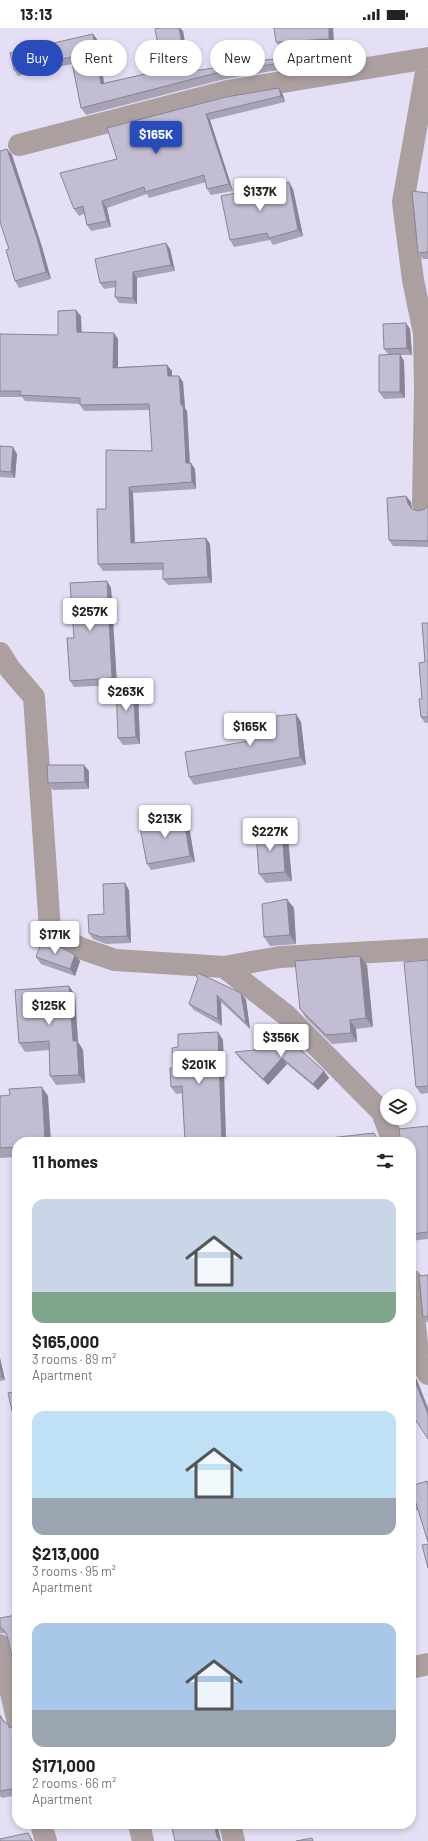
<!DOCTYPE html>
<html lang="en">
<head>
<meta charset="utf-8">
<style>
	:root { --surface:#fff; --page:#f2f2f2; --text:#222; --muted:#767676; --accent:#284cbb }
	body { margin:0; font-family:Barlow,sans-serif; background:var(--page); color:var(--text); height:100vh; display:flex; flex-direction:column; font-size:15px; white-space:nowrap }
	* { box-sizing:border-box; margin:0 }
	p { font-size:13px; color:var(--muted) }
	.icon { flex:none; width:22px; height:22px; fill:none; stroke:currentColor; stroke-width:2; stroke-linecap:round; stroke-linejoin:round }
	.map { position:relative; flex:1; overflow:hidden }
	.sheet { position:absolute; left:12px; top:1109px; width:404px; height:692px; display:flex; flex-direction:column; background:var(--surface); border-radius:16px; box-shadow:0 2px 6px #0003 }
	.sheet>* { flex:none }
	.banner { position:absolute; left:12px; top:12px; width:404px; height:36px; display:flex; gap:8px }
	.controls { position:absolute; left:380px; top:1061px; display:grid; gap:8px }
	.controls a { display:grid; place-items:center; width:36px; height:36px; border-radius:50%; background:var(--surface); box-shadow:0 2px 6px #0003; font-size:20px }
	.price { position:absolute; translate:-50% -34px; padding:0 9px; border-radius:4px; background:#fff; color:#222; font-size:13px; line-height:26px; filter:drop-shadow(0 1px 2px #0008) }
	.price::after { content:''; position:absolute; left:50%; top:24px; width:12px; height:9px; margin-left:-6px; background:inherit; clip-path:polygon(0 0,100% 0,50% 100%) }
	.price.selected { background:var(--accent); color:#fff }
	ul { padding:0; list-style:none }
	li { display:grid; align-content:center; gap:8px; height:212px; padding:0 20px }
	li span { display:grid; place-items:center; height:124px; border-radius:12px; color:#555 }
	li>.icon { margin-inline-start:auto }
	span .icon { width:72px; height:72px; fill:#fffc; stroke-width:1 }
	li b { font-size:17px }
	h2 { display:flex; justify-content:space-between; align-items:center; height:48px; padding:0 20px; font-size:17px }
	.pill { padding:0 14px; border-radius:18px; background:var(--surface); box-shadow:0 2px 6px #0003; font-size:14px; line-height:36px }
	.pill.selected { background:var(--accent); color:#fff }
	.status { display:flex; justify-content:space-between; align-items:center; height:28px; padding:0 20px; background:var(--surface); direction:ltr }
	.status svg { height:11px; fill:currentColor }
	.map>svg:first-child { display:block }
	.lines { fill:none; stroke-linecap:round; stroke-linejoin:round }
	.minor { stroke:#aba09f; stroke-width:22 }
	.wall { fill:#a7a3b5 }
	.shaded-wall { fill:#888493 }
	.building { fill:#c2bdd2; stroke:#888493 }
</style>
</head>
<body>
<div class="status"><b>13:13</b><svg viewBox="0 0 49 12"><path d="M0 12V9h3v3zM5 12V6h3v6zM10 12V3h3v9zM15 12V0h3v12zM26 1h20v11H26zM47 4h2v5h-2z"/></svg></div>
<div class="map">
<svg width="428" height="1813" viewBox="0 0 428 1813">
	<rect width="100%" height="100%" fill="#e4dff5"/>
	<g class="lines">
		<path class="minor" d="M 19,117 L 228,63 L 428,30
			M 423,476 L 425,360 L 424,305 L 413,252 L 403,174 L 428,33
			M 0,625 L 10,641 L 34,669 L 50,902 L 80,920 L 115,932 L 224,939 L 286,987 L 382,1084 L 393,1114
			M 224,939 L 280,929 L 428,921
			M 411,1252 L 418,1328 L 428,1346
			M 0,1617 L 17,1691
			M 411,1640 L 428,1636
			M 41,1796 L 46,1813
			M 139,1796 L 143,1813
			M 230,1796 L 234,1813"/>
	</g>
	<path class="wall" d="M 160,0 L 180,0 L 183,3 L 190,44 L 273,31 L 277,37 L 278,42 L 225,51 L 86,87 L 81,80 L 72,36 L 18,48 L 14,42 L 93,6 L 98,13 L 104,55 L 163,42 Z
		M 333,0 L 334,18 L 281,20 L 276,14 Z
		M 279,60 L 283,67 L 285,74 L 210,92 L 233,163 L 211,167 L 207,161 L 206,154 L 149,170 L 147,166 L 107,180 L 111,199 L 91,203 L 87,197 L 84,186 L 79,188 L 74,181 L 117,131 L 107,100 Z
		M 7,121 L 12,127 L 42,219 L 51,251 L 19,260 L 15,253 L 9,221 Z
		M 293,161 L 303,208 L 273,217 L 270,212 L 234,219 L 230,212 Z
		M 428,165 L 428,231 L 423,231 L 418,225 Z
		M 166,215 L 170,221 L 175,243 L 137,250 L 137,276 L 119,275 L 115,269 L 116,259 L 104,261 L 100,255 Z
		M 81,288 L 81,304 L 118,311 L 118,339 L 167,337 L 172,343 L 172,348 L 183,354 L 185,380 L 187,383 L 190,435 L 195,441 L 196,461 L 133,465 L 135,515 L 210,516 L 212,555 L 168,557 L 163,551 L 163,542 L 103,543 L 98,536 L 106,481 L 152,423 L 150,382 L 84,383 L 80,377 L 80,376 L 25,373 L 22,369 L 0,369 L 0,306 L 58,307 Z
		M 410,301 L 412,327 L 400,327 L 404,333 L 405,370 L 384,371 L 379,364 L 388,326 L 384,321 Z
		M 0,418 L 17,426 L 15,450 L 0,449 Z
		M 406,468 L 411,474 L 412,481 L 418,483 L 425,481 L 428,478 L 428,519 L 393,518 L 389,512 Z
		M 107,553 L 111,560 L 117,657 L 74,659 L 70,653 Z
		M 428,595 L 428,695 L 425,695 L 421,689 Z
		M 138,663 L 140,716 L 123,717 L 118,710 Z
		M 296,686 L 301,694 L 306,737 L 194,757 L 189,749 Z
		M 89,743 L 89,761 L 53,762 L 48,755 Z
		M 183,786 L 188,792 L 195,834 L 151,842 L 147,836 Z
		M 282,801 L 288,810 L 292,853 L 266,855 L 259,846 Z
		M 129,862 L 131,915 L 106,916 L 93,911 L 89,905 L 104,886 Z
		M 294,880 L 296,916 L 270,918 L 264,909 Z
		M 36,929 L 80,933 L 75,948 L 41,936 Z
		M 428,932 L 428,1065 L 421,1066 L 416,1059 Z
		M 367,937 L 373,999 L 356,1001 L 357,1014 L 332,1016 L 306,990 L 300,981 Z
		M 196,948 L 241,965 L 246,972 L 250,1001 L 221,974 L 222,998 L 194,982 L 189,976 L 198,950 Z
		M 69,958 L 75,967 L 78,1014 L 83,1022 L 85,1055 L 56,1057 L 50,1048 L 49,1022 L 25,1024 L 19,1015 Z
		M 223,1012 L 226,1114 L 185,1114 L 182,1065 L 176,1066 L 171,1059 L 173,1040 L 178,1019 Z
		M 274,1020 L 324,1043 L 329,1050 L 318,1062 L 287,1036 L 268,1057 L 240,1031 L 235,1024 Z
		M 0,1068 L 48,1068 L 17,1114 L 17,1129 L 0,1130 Z
		M 428,1098 L 428,1211 L 411,1213 L 411,1114 Z
		M 428,1247 L 428,1295 L 423,1289 Z
		M 0,1330 L 5,1352 L 0,1353 Z
		M 427,1453 L 428,1455 L 428,1514 L 418,1482 L 411,1484 L 411,1458 Z
		M 0,1590 L 7,1607 L 4,1605 L 0,1605 Z
		M 0,1687 L 5,1694 L 11,1700 L 17,1698 L 17,1767 L 2,1770 L 0,1768 Z"/>
	<path class="shaded-wall" d="M 179,0 L 180,0 L 183,3 L 191,51 L 187,44 Z
		M 329,0 L 333,0 L 334,18 L 329,11 Z
		M 93,6 L 98,13 L 105,63 L 101,56 Z
		M 273,31 L 277,37 L 278,42 L 274,36 Z
		M 279,60 L 283,67 L 285,74 L 281,68 Z
		M 206,86 L 210,92 L 233,163 L 229,156 Z
		M 7,121 L 12,127 L 42,219 L 51,251 L 46,244 Z
		M 289,154 L 293,161 L 303,208 L 298,202 Z
		M 102,173 L 107,180 L 111,199 L 107,193 Z
		M 166,215 L 170,221 L 175,243 L 171,237 Z
		M 133,244 L 137,250 L 137,276 L 133,270 Z
		M 76,282 L 81,288 L 82,311 L 77,304 Z
		M 406,295 L 410,301 L 412,327 L 407,320 Z
		M 114,305 L 118,311 L 118,346 L 113,340 Z
		M 400,326 L 404,333 L 405,370 L 400,364 Z
		M 167,337 L 172,343 L 172,355 L 168,348 Z
		M 179,348 L 183,354 L 185,380 L 187,383 L 190,441 L 186,435 L 181,377 Z
		M 13,419 L 17,426 L 15,450 L 11,444 Z
		M 191,435 L 195,441 L 196,461 L 192,454 Z
		M 129,459 L 133,465 L 135,521 L 131,515 Z
		M 406,468 L 411,474 L 412,482 L 408,476 Z
		M 206,510 L 210,516 L 212,555 L 208,549 Z
		M 107,553 L 111,560 L 117,657 L 112,650 Z
		M 133,657 L 138,663 L 140,716 L 136,709 Z
		M 296,686 L 301,694 L 306,737 L 300,729 Z
		M 84,737 L 89,743 L 89,761 L 85,754 Z
		M 183,786 L 188,792 L 195,834 L 190,828 Z
		M 282,801 L 288,810 L 292,853 L 285,844 Z
		M 125,855 L 129,862 L 131,915 L 127,908 Z
		M 287,871 L 294,880 L 296,916 L 290,907 Z
		M 75,927 L 80,933 L 75,948 L 70,941 Z
		M 360,928 L 367,937 L 373,999 L 366,990 Z
		M 69,958 L 75,967 L 78,1014 L 83,1022 L 85,1055 L 79,1047 L 73,1013 Z
		M 241,965 L 246,972 L 250,1001 L 246,995 Z
		M 217,967 L 221,974 L 222,998 L 218,991 Z
		M 350,992 L 356,1001 L 357,1014 L 351,1005 Z
		M 218,1004 L 223,1012 L 226,1114 L 222,1114 Z
		M 282,1030 L 287,1036 L 268,1057 L 263,1051 Z
		M 324,1043 L 329,1050 L 318,1062 L 313,1056 Z
		M 42,1059 L 48,1068 L 51,1114 L 45,1114 Z
		M 0,1330 L 5,1352 L 2,1349 L 0,1338 Z
		M 411,1341 L 417,1352 L 428,1380 L 428,1386 L 411,1343 Z
		M 214,1796 L 218,1796 L 218,1799 L 221,1813 L 220,1813 L 217,1809 Z
		M 28,1805 L 32,1811 L 33,1813 L 32,1813 Z"/>
	<path class="building" d="M 160,0 L 179,0 L 187,44 L 273,31 L 274,36 L 220,44 L 81,80 L 71,29 L 14,42 L 10,25 L 93,6 L 101,56 L 163,42 L 155,1 Z
		M 274,0 L 329,0 L 329,11 L 276,14 Z
		M 279,60 L 281,68 L 206,86 L 229,156 L 207,161 L 204,147 L 145,164 L 144,159 L 102,173 L 107,193 L 87,197 L 83,178 L 74,181 L 60,145 L 117,131 L 107,100 L 226,69 Z
		M 7,121 L 38,213 L 46,244 L 15,253 L 6,222 L 9,221 L 0,194 L 0,123 Z
		M 289,154 L 298,202 L 269,210 L 267,205 L 230,212 L 221,168 Z
		M 412,163 L 428,165 L 428,224 L 418,225 Z
		M 166,215 L 171,237 L 133,244 L 133,270 L 115,269 L 116,253 L 100,255 L 95,231 Z
		M 76,282 L 77,304 L 114,305 L 113,340 L 167,337 L 168,348 L 179,348 L 181,377 L 183,377 L 186,435 L 191,435 L 192,454 L 129,459 L 131,515 L 206,510 L 208,549 L 163,551 L 163,535 L 98,536 L 97,481 L 106,481 L 106,422 L 152,423 L 149,376 L 80,377 L 80,370 L 20,367 L 21,363 L 0,363 L 0,306 L 58,307 L 58,283 Z
		M 406,295 L 407,320 L 384,321 L 383,296 Z
		M 400,326 L 400,364 L 379,364 L 379,327 Z
		M 0,418 L 13,419 L 11,444 L 0,443 Z
		M 406,468 L 408,476 L 412,481 L 418,483 L 425,481 L 428,478 L 428,513 L 389,512 L 387,470 Z
		M 107,553 L 112,650 L 70,653 L 67,610 L 74,610 L 70,555 Z
		M 422,595 L 428,595 L 428,689 L 421,689 L 419,671 L 422,671 L 419,635 L 425,634 Z
		M 133,657 L 136,709 L 118,710 L 116,658 Z
		M 296,686 L 300,729 L 189,749 L 185,724 L 249,713 L 247,691 Z
		M 47,737 L 84,737 L 85,754 L 48,755 Z
		M 183,786 L 190,828 L 147,836 L 139,794 Z
		M 282,801 L 285,844 L 259,846 L 256,803 Z
		M 125,855 L 127,908 L 101,909 L 89,905 L 88,887 L 104,886 L 103,856 Z
		M 287,871 L 290,907 L 264,909 L 262,876 Z
		M 42,912 L 57,917 L 75,927 L 70,941 L 36,929 Z
		M 360,928 L 366,990 L 350,992 L 351,1005 L 326,1007 L 300,981 L 295,933 Z
		M 428,932 L 428,1058 L 416,1059 L 404,934 Z
		M 198,945 L 241,965 L 246,995 L 217,967 L 218,991 L 189,976 L 198,950 L 196,948 Z
		M 69,958 L 73,1013 L 77,1013 L 79,1047 L 50,1048 L 49,1013 L 19,1015 L 15,962 Z
		M 272,996 L 324,1043 L 313,1056 L 282,1030 L 263,1051 L 235,1024 L 274,1020 Z
		M 218,1004 L 222,1114 L 185,1114 L 182,1058 L 171,1059 L 170,1040 L 173,1040 L 172,1020 L 178,1019 L 178,1006 Z
		M 42,1059 L 45,1114 L 17,1114 L 17,1119 L 0,1120 L 0,1068 L 10,1067 L 9,1061 Z
		M 428,1098 L 428,1204 L 411,1206 L 411,1114 L 398,1114 L 400,1110 L 399,1101 Z
		M 374,1105 L 379,1114 L 313,1114 L 312,1112 Z
		M 428,1247 L 428,1288 L 423,1289 L 419,1248 Z
		M 0,1338 L 2,1349 L 0,1349 Z
		M 411,1343 L 428,1386 L 428,1411 L 411,1385 Z
		M 17,1363 L 17,1405 L 8,1365 Z
		M 427,1453 L 428,1457 L 428,1514 L 416,1475 L 411,1477 L 411,1458 Z
		M 428,1516 L 428,1540 L 422,1517 Z
		M 16,1587 L 17,1592 L 17,1650 L 7,1607 L 4,1602 L 0,1599 L 0,1590 Z
		M 0,1687 L 3,1693 L 9,1697 L 9,1700 L 17,1698 L 17,1760 L 0,1763 Z
		M 171,1796 L 214,1796 L 217,1809 L 220,1813 L 175,1813 Z
		M 28,1805 L 32,1813 L 0,1813 L 0,1811 Z
		M 312,1810 L 313,1813 L 296,1813 Z"/>
</svg>
<div class="controls">
<a><svg class="icon" aria-label="layers" viewBox="0 0 24 24"><path d="M12 4l9 5-9 5-9-5zM3 14l9 5 9-5"/></svg></a>
</div>
<b class="price selected" style="left:156px;top:127px">$165K</b>
<b class="price" style="left:260px;top:184px">$137K</b>
<b class="price" style="left:90px;top:604px">$257K</b>
<b class="price" style="left:126px;top:684px">$263K</b>
<b class="price" style="left:250px;top:719px">$165K</b>
<b class="price" style="left:165px;top:811px">$213K</b>
<b class="price" style="left:270px;top:824px">$227K</b>
<b class="price" style="left:55px;top:927px">$171K</b>
<b class="price" style="left:49px;top:998px">$125K</b>
<b class="price" style="left:281px;top:1030px">$356K</b>
<b class="price" style="left:199px;top:1057px">$201K</b>
<div class="banner">
<a class="pill selected">Buy</a>
<a class="pill">Rent</a>
<a class="pill">Filters</a>
<a class="pill">New</a>
<a class="pill">Apartment</a>
</div>
<section class="sheet">
<h2>11 homes<svg class="icon" aria-label="filters" viewBox="0 0 24 24"><path d="M4 7h16M4 17h16"/><circle cx="9" cy="7" r="2"/><circle cx="15" cy="17" r="2"/></svg></h2>
<ul>
<li><span style="background:linear-gradient(#c9d6e8 75%,#7fa58c 0)"><svg class="icon" aria-label="home" viewBox="0 0 24 24"><path d="M3 11l9-7 9 7M6 9v11h12V9"/></svg></span><div><b>$165,000</b><p>3 rooms · 89 m²</p><p>Apartment</p></div></li>
<li><span style="background:linear-gradient(#bfe0f5 70%,#9aa5b1 0)"><svg class="icon" aria-label="home" viewBox="0 0 24 24"><path d="M3 11l9-7 9 7M6 9v11h12V9"/></svg></span><div><b>$213,000</b><p>3 rooms · 95 m²</p><p>Apartment</p></div></li>
<li><span style="background:linear-gradient(#a9c7e8 70%,#9aa5b1 0)"><svg class="icon" aria-label="home" viewBox="0 0 24 24"><path d="M3 11l9-7 9 7M6 9v11h12V9"/></svg></span><div><b>$171,000</b><p>2 rooms · 66 m²</p><p>Apartment</p></div></li>
</ul>
</section>
</div>
</body>
</html>
